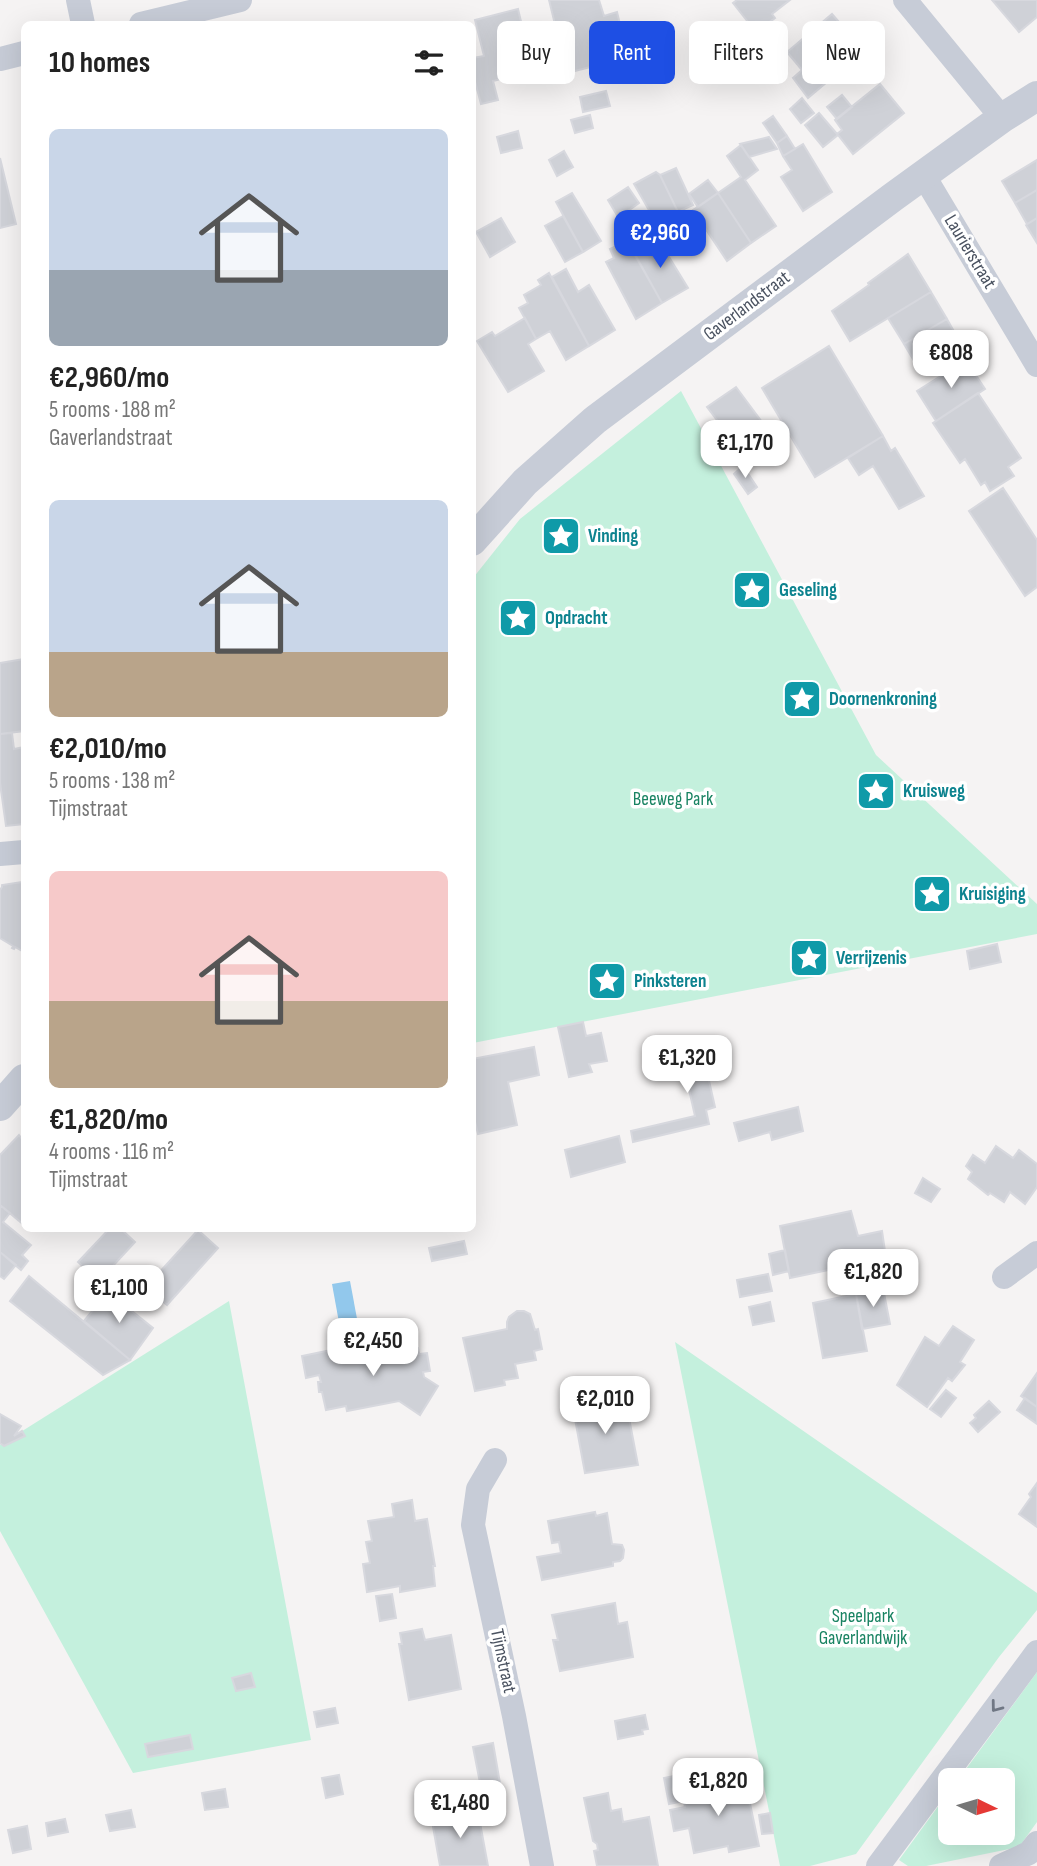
<!DOCTYPE html>
<html lang="en">
<head>
<meta charset="utf-8">
<style>
	:root { --surface:#fff; --page:#f6f6f6; --text:#222; --muted:#767676; --accent:#1e4fe4 }
	body { margin:0; font-family:"Sofia Sans Condensed",sans-serif; background:var(--page); color:var(--text); height:100vh; display:flex; flex-direction:column; font-size:26px; white-space:nowrap }
	* { box-sizing:border-box; margin:0 }
	p { font-size:23px; color:var(--muted) }
	.icon { flex:none; width:38px; height:38px; fill:none; stroke:currentColor; stroke-width:2; stroke-linecap:round; stroke-linejoin:round }
	.map { position:relative; flex:1; overflow:hidden }
	.sheet { position:absolute; left:21px; top:21px; width:455px; height:1211px; display:flex; flex-direction:column; background:var(--surface); border-radius:10px; box-shadow:0 7px 28px #0002 }
	.sheet>* { flex:none }
	.guide { position:absolute; left:497px; top:21px; width:434px; height:63px; display:flex; gap:14px }
	.needle { width:46px; rotate:95deg }
	.tools { position:absolute; left:938px; top:1768px; display:grid; gap:14px }
	.tools a { display:grid; place-items:center; width:77px; height:77px; border-radius:10px; background:var(--surface); box-shadow:0 7px 28px #0002; font-size:35px }
	.price { position:absolute; translate:-50% -60px; padding:0 16px; border-radius:14px; background:#fff; color:#222; font-size:23px; line-height:46px; filter:drop-shadow(0 2px 4px #0008) }
	.price::after { content:''; position:absolute; left:50%; top:42px; width:21px; height:16px; margin-left:-10px; background:inherit; clip-path:polygon(0 0,100% 0,50% 100%) }
	.price.current { background:var(--accent); color:#fff }
	ul { padding:0; list-style:none }
	li { display:grid; align-content:center; gap:14px; height:371px; padding:0 28px }
	li span { display:grid; place-items:center; height:217px; border-radius:10px; color:#555 }
	li>.icon { margin-inline-start:auto }
	span .icon { width:126px; height:126px; fill:#fffc; stroke-width:1 }
	li b { font-size:30px }
	h2 { display:flex; justify-content:space-between; align-items:center; height:84px; padding:0 28px; font-size:30px }
	.pill { padding:0 24px; border-radius:10px; background:var(--surface); box-shadow:0 7px 28px #0002; font-size:24px; line-height:63px }
	.pill.current { background:var(--accent); color:#fff }
	.map>svg:first-child { display:block }
	.green { fill:#c4f0dd }
	.water { fill:#92c8ec }
	.building { fill:#cfd1d7; stroke:#d7d8de; stroke-width:2 }
	.lines { fill:none; stroke-linecap:round; stroke-linejoin:round }
	.minor { stroke:#c7ccd7; stroke-width:24 }
	.tertiary { stroke:#c7ccd7; stroke-width:30 }
	.oneway { stroke:#707784 }
	.labels { text-anchor:middle; dominant-baseline:central; stroke-width:7; stroke-linejoin:round; paint-order:stroke }
	.street-label { font-size:19px; fill:#4a5260; stroke:#fff }
	.culture-label { font-size:19px; font-weight:bold; fill:#0d838f; stroke:#fff; text-anchor:start }
	.park-label { font-size:19px; fill:#198362; stroke:#fff }
</style>
</head>
<body>
<div class="map">
<svg width="1037" height="1866" viewBox="0 0 1037 1866">
	<rect width="100%" height="100%" fill="#f5f3f3"/>
	<path class="green" d="M 681,391 L 876,755 L 1037,904 L 1037,934 L 473,1043 L 473,578 L 520,519 Z
		M 229,1301 L 311,1740 L 133,1773 L 0,1531 L 0,1445 Z
		M 675,1342 L 1037,1593 L 1037,1610 L 999,1657 L 856,1854 L 810,1866 L 780,1866 Z
		M 1037,1672 L 1037,1822 L 1019,1847 L 926,1866 L 908,1866 L 899,1860 L 950,1790 L 950,1832 L 1003,1832 L 1003,1780 L 958,1780 Z"/>
	<path class="water" d="M 350,1281 L 358,1324 L 340,1328 L 332,1284 Z"/>
	<path class="building" d="M 549,0 L 599,0 L 604,16 L 617,12 L 630,65 L 611,70 L 610,62 L 567,73 Z
		M 737,0 L 790,0 L 772,14 L 775,18 L 756,32 L 733,3 Z
		M 992,0 L 1037,0 L 1037,17 L 1019,32 Z
		M 518,9 L 533,71 L 493,81 L 498,100 L 481,104 L 472,70 L 472,58 L 484,56 L 475,20 Z
		M 832,14 L 851,36 L 853,33 L 866,49 L 808,98 L 793,78 L 802,70 L 787,52 Z
		M 880,84 L 904,113 L 853,154 L 838,135 L 823,147 L 805,125 L 819,113 L 837,134 L 842,130 L 835,120 Z
		M 606,91 L 610,106 L 583,112 L 580,97 Z
		M 842,95 L 852,107 L 837,119 L 827,107 Z
		M 802,98 L 814,113 L 801,123 L 790,109 Z
		M 590,115 L 593,128 L 575,133 L 571,120 Z
		M 773,116 L 787,136 L 777,143 L 763,123 Z
		M 518,131 L 522,148 L 501,153 L 497,137 Z
		M 787,136 L 795,149 L 783,156 L 777,143 Z
		M 769,137 L 777,149 L 749,157 L 740,144 Z
		M 803,144 L 832,192 L 803,211 L 781,177 L 792,170 L 783,156 Z
		M 741,145 L 758,170 L 745,180 L 776,226 L 751,243 L 718,193 L 741,177 L 727,156 Z
		M 564,151 L 573,167 L 557,176 L 549,160 Z
		M 0,158 L 16,224 L 0,228 Z
		M 1037,160 L 1037,190 L 1015,203 L 1002,181 Z
		M 676,168 L 693,205 L 678,212 L 660,175 Z
		M 656,172 L 660,175 L 678,212 L 658,226 L 634,184 Z
		M 708,180 L 718,193 L 698,207 L 689,194 Z
		M 628,187 L 639,203 L 628,211 L 633,222 L 626,226 L 620,216 L 618,217 L 608,200 Z
		M 1037,190 L 1037,218 L 1027,224 L 1015,203 Z
		M 572,193 L 601,241 L 583,252 L 556,202 Z
		M 718,193 L 751,243 L 727,261 L 693,210 Z
		M 563,216 L 583,252 L 565,262 L 545,226 Z
		M 501,218 L 515,242 L 490,257 L 476,232 Z
		M 1037,218 L 1037,243 L 1026,225 Z
		M 658,239 L 688,288 L 662,303 L 632,249 L 644,241 L 646,246 Z
		M 627,241 L 662,303 L 636,319 L 606,262 L 614,258 L 610,249 Z
		M 908,254 L 931,292 L 850,341 L 832,311 L 869,285 L 868,283 Z
		M 566,269 L 578,292 L 589,285 L 615,330 L 589,346 L 552,277 Z
		M 549,273 L 589,346 L 566,360 L 550,331 L 536,339 L 519,308 L 528,303 L 524,295 L 541,285 L 538,280 Z
		M 931,292 L 947,319 L 904,344 L 888,318 Z
		M 525,318 L 536,339 L 528,344 L 544,371 L 508,392 L 477,341 L 492,332 L 495,336 Z
		M 947,319 L 962,346 L 920,371 L 904,344 Z
		M 829,346 L 883,436 L 815,477 L 762,388 Z
		M 966,360 L 985,389 L 936,421 L 917,391 Z
		M 736,387 L 762,422 L 745,434 L 753,447 L 739,457 L 729,442 L 732,440 L 707,407 Z
		M 978,393 L 1021,458 L 1008,467 L 1014,476 L 990,491 L 985,482 L 981,485 L 965,459 L 960,463 L 933,423 Z
		M 883,436 L 891,451 L 895,448 L 924,496 L 899,509 L 873,466 L 859,475 L 848,458 Z
		M 743,466 L 757,487 L 748,494 L 734,474 Z
		M 1003,488 L 1037,540 L 1037,587 L 1025,596 L 969,511 Z
		M 24,659 L 24,731 L 0,734 L 0,663 Z
		M 12,733 L 14,749 L 24,747 L 24,824 L 6,826 L 0,783 L 0,734 Z
		M 23,880 L 24,880 L 24,952 L 15,947 L 14,949 L 12,948 L 13,946 L 0,938 L 0,890 L 2,887 L 2,885 L 22,882 Z
		M 997,944 L 1001,962 L 970,969 L 967,951 Z
		M 583,1022 L 586,1036 L 601,1033 L 607,1061 L 589,1064 L 592,1072 L 569,1077 L 558,1027 Z
		M 690,1039 L 691,1043 L 700,1041 L 715,1107 L 706,1110 L 709,1124 L 633,1142 L 631,1131 L 695,1116 L 678,1041 Z
		M 534,1047 L 539,1075 L 508,1082 L 517,1125 L 478,1134 L 472,1109 L 472,1059 Z
		M 798,1107 L 803,1131 L 772,1140 L 770,1132 L 739,1141 L 734,1123 Z
		M 19,1135 L 22,1139 L 24,1137 L 24,1225 L 0,1205 L 0,1155 Z
		M 619,1136 L 625,1162 L 571,1177 L 565,1150 Z
		M 996,1146 L 1013,1158 L 1019,1150 L 1037,1164 L 1037,1187 L 1025,1204 L 1010,1192 L 1004,1202 L 990,1193 L 988,1195 L 968,1179 L 972,1172 L 966,1166 L 973,1155 L 985,1163 Z
		M 923,1178 L 940,1189 L 931,1202 L 915,1193 Z
		M 0,1205 L 10,1213 L 3,1222 L 31,1245 L 22,1255 L 28,1261 L 21,1270 L 0,1252 Z
		M 851,1211 L 858,1236 L 882,1231 L 886,1258 L 790,1278 L 780,1226 Z
		M 110,1228 L 120,1228 L 135,1242 L 99,1281 L 78,1262 Z
		M 198,1230 L 218,1248 L 167,1305 L 146,1287 Z
		M 464,1241 L 467,1254 L 432,1261 L 429,1248 Z
		M 785,1250 L 789,1271 L 773,1275 L 769,1254 Z
		M 0,1252 L 16,1265 L 4,1279 L 0,1276 Z
		M 768,1274 L 772,1291 L 740,1297 L 737,1280 Z
		M 29,1276 L 48,1292 L 130,1360 L 103,1375 L 10,1301 Z
		M 883,1288 L 890,1324 L 862,1329 L 856,1294 Z
		M 108,1292 L 153,1328 L 130,1360 L 84,1321 Z
		M 856,1294 L 867,1351 L 823,1358 L 813,1303 Z
		M 770,1302 L 774,1321 L 753,1325 L 749,1307 Z
		M 517,1311 L 524,1311 L 530,1314 L 535,1330 L 538,1329 L 542,1349 L 534,1351 L 536,1360 L 515,1364 L 518,1378 L 504,1380 L 505,1385 L 475,1391 L 463,1338 L 507,1329 L 507,1322 L 509,1317 Z
		M 953,1326 L 974,1340 L 960,1362 L 965,1365 L 952,1381 L 948,1378 L 927,1407 L 897,1385 L 925,1337 L 939,1346 Z
		M 383,1342 L 384,1346 L 401,1343 L 403,1350 L 418,1348 L 419,1354 L 427,1353 L 430,1371 L 423,1372 L 424,1377 L 438,1386 L 420,1415 L 399,1401 L 347,1411 L 346,1406 L 326,1410 L 322,1392 L 319,1392 L 318,1382 L 321,1382 L 319,1375 L 306,1378 L 302,1356 L 336,1349 L 339,1363 L 359,1359 L 357,1347 Z
		M 1037,1373 L 1037,1407 L 1021,1396 Z
		M 946,1390 L 956,1398 L 941,1417 L 930,1409 Z
		M 625,1397 L 638,1465 L 585,1473 L 573,1408 Z
		M 1025,1398 L 1037,1407 L 1037,1424 L 1017,1410 Z
		M 989,1401 L 1000,1412 L 978,1432 L 970,1423 L 976,1418 L 974,1415 Z
		M 0,1414 L 21,1426 L 14,1436 L 22,1431 L 25,1436 L 4,1446 L 0,1443 Z
		M 1037,1483 L 1037,1527 L 1019,1514 L 1031,1497 L 1029,1494 Z
		M 412,1500 L 415,1521 L 427,1519 L 435,1566 L 433,1566 L 435,1586 L 400,1592 L 400,1586 L 367,1592 L 363,1564 L 370,1563 L 366,1542 L 372,1541 L 368,1521 L 394,1517 L 392,1504 Z
		M 595,1512 L 596,1516 L 607,1513 L 612,1544 L 622,1545 L 624,1550 L 623,1558 L 620,1561 L 613,1562 L 613,1566 L 542,1580 L 537,1557 L 561,1553 L 559,1542 L 552,1543 L 548,1521 Z
		M 392,1594 L 396,1618 L 380,1621 L 376,1596 Z
		M 615,1603 L 618,1624 L 627,1622 L 633,1657 L 560,1671 L 553,1640 L 558,1640 L 552,1615 Z
		M 422,1629 L 425,1640 L 451,1635 L 461,1689 L 409,1700 L 399,1644 L 402,1644 L 400,1633 Z
		M 251,1673 L 255,1687 L 236,1691 L 232,1678 Z
		M 335,1708 L 338,1723 L 317,1727 L 314,1712 Z
		M 645,1715 L 648,1729 L 642,1730 L 643,1734 L 618,1739 L 615,1721 Z
		M 190,1735 L 193,1749 L 148,1757 L 145,1744 Z
		M 493,1743 L 501,1789 L 482,1793 L 473,1747 Z
		M 339,1775 L 343,1794 L 326,1798 L 322,1778 Z
		M 679,1775 L 684,1801 L 669,1804 L 664,1778 Z
		M 745,1780 L 759,1846 L 729,1852 L 728,1846 L 694,1853 L 689,1828 L 674,1831 L 670,1810 L 685,1807 L 682,1793 Z
		M 225,1789 L 228,1807 L 205,1810 L 202,1793 Z
		M 608,1793 L 611,1811 L 621,1809 L 623,1822 L 649,1817 L 658,1866 L 597,1866 L 594,1851 L 598,1850 L 597,1844 L 593,1841 L 584,1798 Z
		M 131,1810 L 135,1827 L 110,1831 L 106,1815 Z
		M 447,1811 L 455,1817 L 478,1812 L 488,1866 L 440,1866 L 432,1821 L 438,1814 Z
		M 770,1813 L 773,1833 L 762,1834 L 759,1815 Z
		M 65,1819 L 68,1832 L 48,1836 L 46,1823 Z
		M 27,1826 L 31,1849 L 13,1853 L 8,1830 Z"/>
	<g class="lines">
		<path class="minor" d="M 78,0 L 83,24
			M 905,0 L 1002,118
			M 141,24 L 240,0
			M 0,59 L 24,53
			M 924,176 L 1037,365
			M 0,854 L 24,852
			M 1004,1277 L 1037,1253
			M 495,1460 L 478,1489 L 473,1525 L 514,1716 L 542,1866
			M 878,1866 L 1037,1652
			M 1001,1866 L 1029,1853 L 1037,1843"/>
		<path class="tertiary" d="M 472,541 L 525,482 L 595,420 L 893,197 L 1002,118 L 1037,96
			M 0,1106 L 24,1079"/>
	</g>
	<defs><path id="oneway-chevron" d="M-2-3.5L2.5 0L-2 3.5" fill="none" stroke-width="1.6" stroke-linecap="round" stroke-linejoin="round" transform="scale(1.75)"/></defs>
	<use class="oneway" href="#oneway-chevron" transform="translate(996 1707) rotate(127)"/>
	<defs>
		<g id="sight-square" transform="scale(2.0125)"><rect x="-9" y="-9" width="18" height="18" rx="4" fill="#0f9aa8" stroke="#fff"/><path d="M0-6L1.8-2.2L6-1.7L2.9 1.2L3.7 5.4L0 3.3L-3.7 5.4L-2.9 1.2L-6-1.7L-1.8-2.2Z" fill="#fff"/></g>
	</defs>
	<g fill-rule="evenodd">
		<use href="#sight-square" x="561" y="536"/>
		<use href="#sight-square" x="752" y="590"/>
		<use href="#sight-square" x="518" y="618"/>
		<use href="#sight-square" x="802" y="699"/>
		<use href="#sight-square" x="876" y="791"/>
		<use href="#sight-square" x="932" y="894"/>
		<use href="#sight-square" x="809" y="958"/>
		<use href="#sight-square" x="607" y="981"/>
	</g>
	<g class="labels">
		<g class="street-label">
			<text transform="translate(970 252) rotate(59)">Laurierstraat</text>
			<text transform="translate(747 306) rotate(-37)">Gaverlandstraat</text>
			<text transform="translate(503 1661) rotate(78)">Tijmstraat</text>
		</g>
		<g class="culture-label">
			<text x="588" y="536">Vinding</text>
			<text x="779" y="590">Geseling</text>
			<text x="545" y="618">Opdracht</text>
			<text x="829" y="699">Doornenkroning</text>
			<text x="903" y="791">Kruisweg</text>
			<text x="959" y="894">Kruisiging</text>
			<text x="836" y="958">Verrijzenis</text>
			<text x="634" y="981">Pinksteren</text>
		</g>
		<g class="park-label">
			<text x="673" y="799">Beeweg Park</text>
			<text x="863" y="1616">Speelpark<tspan x="863" dy="22">Gaverlandwijk</tspan></text>
		</g>
	</g>
</svg>
<div class="tools">
<a><svg class="needle" viewBox="-14 -14 28 28"><path d="M0-13l5 13h-10z" fill="#e53935"/><path d="M0 13l5-13h-10z" fill="#767676"/></svg></a>
</div>
<b class="price current" style="left:660px;top:270px">€2,960</b>
<b class="price" style="left:951px;top:390px">€808</b>
<b class="price" style="left:745px;top:480px">€1,170</b>
<b class="price" style="left:687px;top:1095px">€1,320</b>
<b class="price" style="left:873px;top:1309px">€1,820</b>
<b class="price" style="left:119px;top:1325px">€1,100</b>
<b class="price" style="left:373px;top:1378px">€2,450</b>
<b class="price" style="left:605px;top:1436px">€2,010</b>
<b class="price" style="left:718px;top:1818px">€1,820</b>
<b class="price" style="left:460px;top:1840px">€1,480</b>
<div class="guide">
<a class="pill">Buy</a>
<a class="pill current">Rent</a>
<a class="pill">Filters</a>
<a class="pill">New</a>
</div>
<section class="sheet">
<h2>10 homes<svg class="icon" aria-label="filters" viewBox="0 0 24 24"><path d="M4 7h16M4 17h16"/><circle cx="9" cy="7" r="2"/><circle cx="15" cy="17" r="2"/></svg></h2>
<ul>
<li><span style="background:linear-gradient(#c9d6e8 65%,#9aa5b1 0)"><svg class="icon" aria-label="home" viewBox="0 0 24 24"><path d="M3 11l9-7 9 7M6 9v11h12V9"/></svg></span><div><b>€2,960/mo</b><p>5 rooms · 188 m²</p><p>Gaverlandstraat</p></div></li>
<li><span style="background:linear-gradient(#c9d6e8 70%,#b9a48a 0)"><svg class="icon" aria-label="home" viewBox="0 0 24 24"><path d="M3 11l9-7 9 7M6 9v11h12V9"/></svg></span><div><b>€2,010/mo</b><p>5 rooms · 138 m²</p><p>Tijmstraat</p></div></li>
<li><span style="background:linear-gradient(#f6c9c9 60%,#b9a48a 0)"><svg class="icon" aria-label="home" viewBox="0 0 24 24"><path d="M3 11l9-7 9 7M6 9v11h12V9"/></svg></span><div><b>€1,820/mo</b><p>4 rooms · 116 m²</p><p>Tijmstraat</p></div></li>
</ul>
</section>
</div>
</body>
</html>
